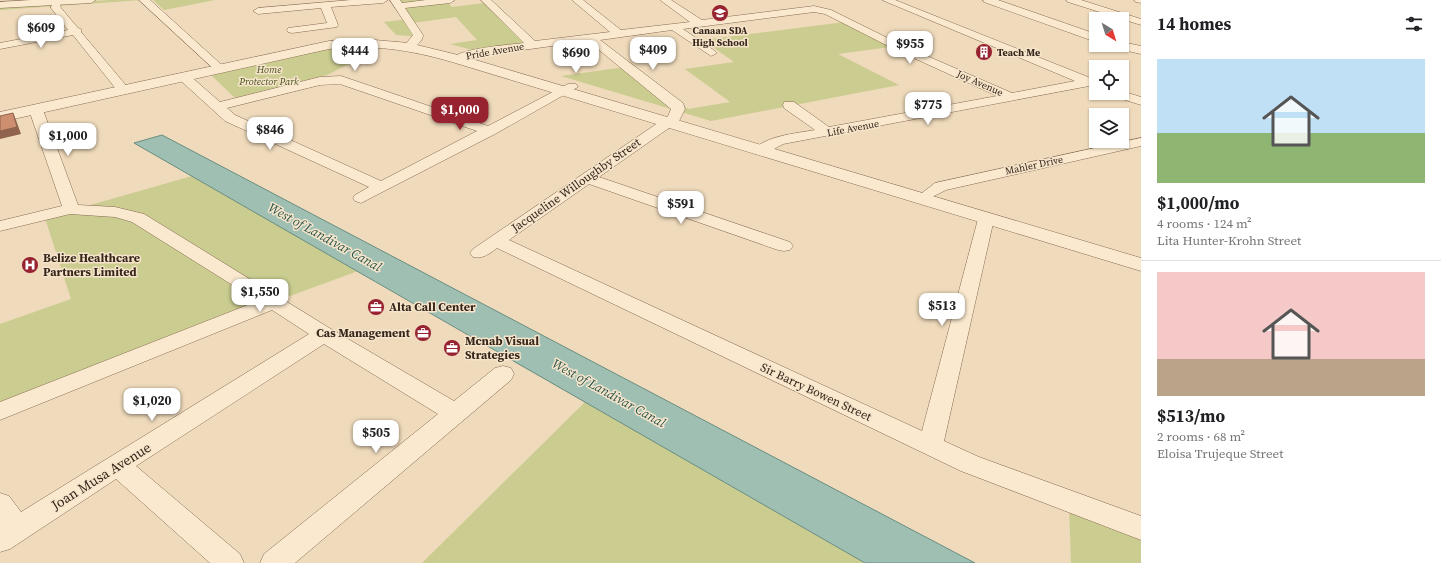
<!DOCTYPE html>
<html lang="en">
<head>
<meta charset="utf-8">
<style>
	:root { --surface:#fff; --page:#f6f6f6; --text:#202124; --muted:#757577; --line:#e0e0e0; --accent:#96232f }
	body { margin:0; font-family:"Source Serif 4",serif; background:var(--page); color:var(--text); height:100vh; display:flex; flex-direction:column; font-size:15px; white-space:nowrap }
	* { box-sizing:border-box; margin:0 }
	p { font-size:13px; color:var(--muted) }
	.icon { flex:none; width:22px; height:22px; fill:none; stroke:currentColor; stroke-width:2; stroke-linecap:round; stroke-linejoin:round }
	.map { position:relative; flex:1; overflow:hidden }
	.sheet { display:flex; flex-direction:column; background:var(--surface); width:300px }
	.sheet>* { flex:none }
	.needle { width:26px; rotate:142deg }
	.controls { position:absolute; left:1089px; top:12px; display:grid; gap:8px }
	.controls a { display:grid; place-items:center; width:40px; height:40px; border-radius:0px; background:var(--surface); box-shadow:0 1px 3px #0004; font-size:20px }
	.price { position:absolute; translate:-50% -34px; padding:0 9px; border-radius:8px; background:#fff; color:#222; font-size:13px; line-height:26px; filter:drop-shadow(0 1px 2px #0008) }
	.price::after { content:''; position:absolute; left:50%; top:24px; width:12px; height:9px; margin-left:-6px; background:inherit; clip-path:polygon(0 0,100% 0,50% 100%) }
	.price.on { background:var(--accent); color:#fff }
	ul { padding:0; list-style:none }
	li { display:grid; align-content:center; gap:8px; height:212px; padding:0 16px }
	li+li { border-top:1px solid var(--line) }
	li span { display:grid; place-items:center; height:124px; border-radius:0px; color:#555 }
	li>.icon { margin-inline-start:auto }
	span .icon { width:72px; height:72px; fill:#fffc; stroke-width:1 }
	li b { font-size:17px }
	h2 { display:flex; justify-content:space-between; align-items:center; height:48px; padding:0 16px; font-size:17px }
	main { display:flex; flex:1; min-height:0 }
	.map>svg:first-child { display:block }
	.green { fill:#cbcc90 }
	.water { fill:#a0bfb3; stroke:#678d80 }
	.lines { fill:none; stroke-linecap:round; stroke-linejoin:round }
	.minor-casing { stroke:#866a55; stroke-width:1 }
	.tertiary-casing { stroke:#866a55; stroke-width:1 }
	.minor { fill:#fae9ce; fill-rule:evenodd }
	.tertiary { fill:#fae9ce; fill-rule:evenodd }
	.shaded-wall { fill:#90634e }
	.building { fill:#ce8e70; stroke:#90634e }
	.labels { text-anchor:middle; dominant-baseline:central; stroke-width:3; stroke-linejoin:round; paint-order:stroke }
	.far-poi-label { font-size:10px; font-weight:bold; fill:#35251a; stroke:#f6e5cb }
	.far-street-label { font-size:10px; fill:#35251a; stroke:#f6e5cb }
	.far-park-label { font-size:10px; font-style:italic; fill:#4a5220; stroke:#f6e5cb }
	.street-label { font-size:12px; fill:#35251a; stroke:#f6e5cb }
	.poi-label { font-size:12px; font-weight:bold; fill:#35251a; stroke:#f6e5cb; text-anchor:start }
	.water-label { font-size:13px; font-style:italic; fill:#29554e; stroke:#f6e5cb }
	.near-street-label { font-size:14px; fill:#35251a; stroke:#f6e5cb }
</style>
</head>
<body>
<main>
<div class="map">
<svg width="1141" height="563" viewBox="0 0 1141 563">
	<rect width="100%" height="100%" fill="#efdabb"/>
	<path class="green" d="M 109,0 L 142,0 L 0,10 L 0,7 Z
		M 153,0 L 215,0 L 164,10 Z
		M 399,0 L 445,0 L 452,7 L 484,3 L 530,42 L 472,50 L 450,44 L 477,40 L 456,17 L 413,23 L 422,37 L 396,35 L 384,22 L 409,19 Z
		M 845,22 L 898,46 L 838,54 L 899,85 L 711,121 L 561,76 L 632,66 L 688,109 L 730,102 L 685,69 L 734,62 L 703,40 Z
		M 364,44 L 363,57 L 327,75 L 235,98 L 210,74 L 332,46 Z
		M 192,176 L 358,271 L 0,403 L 0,324 L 71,299 L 45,218 Z
		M 585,402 L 865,563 L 422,563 Z
		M 1069,505 L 1141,532 L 1141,563 L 1071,563 Z"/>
	<path class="water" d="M 162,135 L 975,563 L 865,563 L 134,143 Z"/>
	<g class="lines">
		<g class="minor-casing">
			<path id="minor" d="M 53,0 L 59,0 L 61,8 L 78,28 L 81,29 L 81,32 L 124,83 L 126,86 L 124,89 L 116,89 L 73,35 L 0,49 L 0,43 L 68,30 L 51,8 Z
				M 139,0 L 150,0 L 224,67 L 226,69 L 224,71 L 216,71 Z
				M 351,0 L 388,0 L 383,3 L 331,7 L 338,25 L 337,27 L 292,33 L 288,32 L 287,30 L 288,28 L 327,23 L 321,8 L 258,14 L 253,11 L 258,8 Z
				M 390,0 L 400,0 L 402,3 L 426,0 L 455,0 L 450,3 L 405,8 L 423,35 C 423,41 415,48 409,49 L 404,46 L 413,35 Z
				M 481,0 L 491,0 L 535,41 L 610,32 L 572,0 L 583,0 L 621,30 L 690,22 L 660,0 L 671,0 L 702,20 L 814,6 L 831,10 L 902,45 L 1012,93 L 1075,81 L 882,0 L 895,0 L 1093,79 L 1095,82 L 1089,86 L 783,144 L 765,154 L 755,154 L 753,151 C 763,136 798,133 815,130 L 784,108 L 783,105 L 784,102 L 794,102 L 829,127 L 997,96 L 894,49 L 825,14 L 814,12 L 683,29 L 715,51 L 717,53 L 711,56 L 672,30 L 600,40 L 683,103 L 685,109 L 679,121 L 599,177 L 790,242 L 793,246 L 790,250 L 784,251 L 778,250 L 589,184 L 509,240 L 922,431 L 978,219 L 980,215 L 986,214 L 992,215 L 994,219 L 944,441 L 979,457 L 1141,516 L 1141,540 L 961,471 L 497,248 C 489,254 483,259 473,257 L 470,253 L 473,249 L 668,116 L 671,109 L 588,41 L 472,57 L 457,62 L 453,61 L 451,59 C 460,48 509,45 524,43 Z
				M 1066,0 L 1081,0 L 1141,19 L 1141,25 L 1068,2 Z
				M 1134,0 L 1141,0 L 1141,3 L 1136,2 Z
				M 184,73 L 188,74 L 220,102 L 320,77 L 341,76 L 488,126 L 568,84 L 576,84 L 578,87 L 495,134 L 361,203 L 355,201 L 353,198 L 355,195 L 369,187 L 225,121 L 180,80 L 178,77 ZM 340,84 L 477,131 L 381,181 L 235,115 L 227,108 L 320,85 Z
				M 1122,91 L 1141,97 L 1141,105 L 1113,96 L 1111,93 L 1122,93 Z
				M 36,106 L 43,110 L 78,205 L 115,207 L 144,214 L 331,329 L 454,401 L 495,368 L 503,366 L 511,368 L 514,374 L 511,380 L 295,563 L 260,563 L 264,554 L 438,414 L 324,344 L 136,466 L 240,554 L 244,563 L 210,563 L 116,479 L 10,549 L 0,552 L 0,493 L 9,496 L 21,512 L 309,334 L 272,310 L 0,420 L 0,402 L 258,301 L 132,222 L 115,217 L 70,214 L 0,231 L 0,221 L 62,206 L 29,110 Z
				M 1141,138 L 1141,146 L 946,190 L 930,198 L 924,196 L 922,193 L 935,183 Z"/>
		</g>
		<g class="tertiary-casing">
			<path id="tertiary" d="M 31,0 L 96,0 L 91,3 L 0,8 L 0,2 Z
				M 983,0 L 998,0 L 1096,34 L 1096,42 L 984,2 Z
				M 363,39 L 409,43 L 462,56 L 1141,258 L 1141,271 L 452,62 C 411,50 372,44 329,49 L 0,122 L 0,112 L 329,41 Z
				M 1122,42 L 1141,46 L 1141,54 L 1114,48 L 1112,45 L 1122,45 Z"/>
		</g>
		<use href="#minor" class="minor"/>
		<use href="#tertiary" class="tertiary"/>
	</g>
	<path class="shaded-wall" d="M 13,113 L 16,120 L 21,134 L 0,139 L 0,131 Z"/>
	<path class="building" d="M 13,113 L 17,127 L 0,131 L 0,116 Z"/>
	<defs>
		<g id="school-disc" transform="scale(0.9)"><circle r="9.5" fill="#96232f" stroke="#f6e5cb"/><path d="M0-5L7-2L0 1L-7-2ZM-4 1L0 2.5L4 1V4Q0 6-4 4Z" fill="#fff"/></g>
		<g id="building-disc" transform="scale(0.9)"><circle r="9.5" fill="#96232f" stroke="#f6e5cb"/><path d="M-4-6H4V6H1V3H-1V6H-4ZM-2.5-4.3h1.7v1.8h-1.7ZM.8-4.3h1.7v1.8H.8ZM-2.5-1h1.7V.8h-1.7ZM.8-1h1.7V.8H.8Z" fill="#fff"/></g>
		<g id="hospital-disc" transform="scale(0.9)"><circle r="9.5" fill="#96232f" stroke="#f6e5cb"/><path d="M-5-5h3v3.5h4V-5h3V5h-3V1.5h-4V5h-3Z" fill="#fff"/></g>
		<g id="office-disc" transform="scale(0.9)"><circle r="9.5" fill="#96232f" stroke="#f6e5cb"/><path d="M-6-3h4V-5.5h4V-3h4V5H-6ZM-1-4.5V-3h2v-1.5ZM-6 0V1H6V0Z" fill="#fff"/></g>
	</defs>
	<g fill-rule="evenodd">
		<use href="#school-disc" x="720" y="13"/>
		<use href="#building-disc" x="984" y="52"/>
		<use href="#hospital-disc" x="30" y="265"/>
		<use href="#office-disc" x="376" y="307"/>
		<use href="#office-disc" x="423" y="333"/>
		<use href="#office-disc" x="452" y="348"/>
	</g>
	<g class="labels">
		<g class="far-poi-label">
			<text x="720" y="30">Canaan SDA<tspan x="720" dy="12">High School</tspan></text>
			<text x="997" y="52" text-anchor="start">Teach Me</text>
		</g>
		<g class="far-street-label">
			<text transform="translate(495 51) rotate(-10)">Pride Avenue</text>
			<text transform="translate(980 83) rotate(24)">Joy Avenue</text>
			<text transform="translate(853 128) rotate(-11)">Life Avenue</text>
			<text transform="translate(1034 165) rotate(-12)">Mahler Drive</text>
		</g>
		<g class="far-park-label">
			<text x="269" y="69">Home<tspan x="269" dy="12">Protector Park</tspan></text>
		</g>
		<g class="street-label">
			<text transform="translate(576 185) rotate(-35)">Jacqueline Willoughby Street</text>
			<text transform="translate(816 392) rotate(25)">Sir Barry Bowen Street</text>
		</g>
		<g class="poi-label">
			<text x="43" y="258">Belize Healthcare<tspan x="43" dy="14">Partners Limited</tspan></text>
			<text x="389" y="307">Alta Call Center</text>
			<text x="410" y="333" text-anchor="end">Cas Management</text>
			<text x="465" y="341">Mcnab Visual<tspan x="465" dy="14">Strategies</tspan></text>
		</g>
		<g class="water-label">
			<text transform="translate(325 237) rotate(29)">West of Landivar Canal</text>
			<text transform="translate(609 393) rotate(29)">West of Landivar Canal</text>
		</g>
		<g class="near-street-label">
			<text transform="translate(101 476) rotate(-32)">Joan Musa Avenue</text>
		</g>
	</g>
</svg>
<div class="controls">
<a><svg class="needle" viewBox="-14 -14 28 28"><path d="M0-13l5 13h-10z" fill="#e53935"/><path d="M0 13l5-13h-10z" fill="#757577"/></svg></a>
<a><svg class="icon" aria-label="locate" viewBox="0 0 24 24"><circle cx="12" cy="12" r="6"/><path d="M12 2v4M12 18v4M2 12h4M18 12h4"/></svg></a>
<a><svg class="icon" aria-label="layers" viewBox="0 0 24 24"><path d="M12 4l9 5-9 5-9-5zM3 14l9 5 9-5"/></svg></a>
</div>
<b class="price" style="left:41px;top:49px">$609</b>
<b class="price" style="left:910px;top:65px">$955</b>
<b class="price" style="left:653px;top:71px">$409</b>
<b class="price" style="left:355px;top:72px">$444</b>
<b class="price" style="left:576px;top:74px">$690</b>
<b class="price" style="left:928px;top:126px">$775</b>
<b class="price on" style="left:460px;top:131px">$1,000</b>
<b class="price" style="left:270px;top:151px">$846</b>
<b class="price" style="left:68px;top:157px">$1,000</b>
<b class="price" style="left:681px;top:225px">$591</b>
<b class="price" style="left:260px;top:313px">$1,550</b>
<b class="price" style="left:942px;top:327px">$513</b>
<b class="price" style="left:152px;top:422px">$1,020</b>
<b class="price" style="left:376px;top:454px">$505</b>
</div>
<section class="sheet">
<h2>14 homes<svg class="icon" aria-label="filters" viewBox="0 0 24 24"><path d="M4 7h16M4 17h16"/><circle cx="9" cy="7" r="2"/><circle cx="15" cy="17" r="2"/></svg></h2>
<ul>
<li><span style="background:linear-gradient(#bfe0f5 60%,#8fb573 0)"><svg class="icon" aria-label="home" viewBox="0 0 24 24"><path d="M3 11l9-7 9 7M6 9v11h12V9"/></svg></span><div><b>$1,000/mo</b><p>4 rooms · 124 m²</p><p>Lita Hunter-Krohn Street</p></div></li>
<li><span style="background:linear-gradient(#f6c9c9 70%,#b9a48a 0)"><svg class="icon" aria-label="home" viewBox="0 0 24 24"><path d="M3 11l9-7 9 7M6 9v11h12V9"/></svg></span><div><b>$513/mo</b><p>2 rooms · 68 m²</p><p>Eloisa Trujeque Street</p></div></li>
</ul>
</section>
</main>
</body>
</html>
